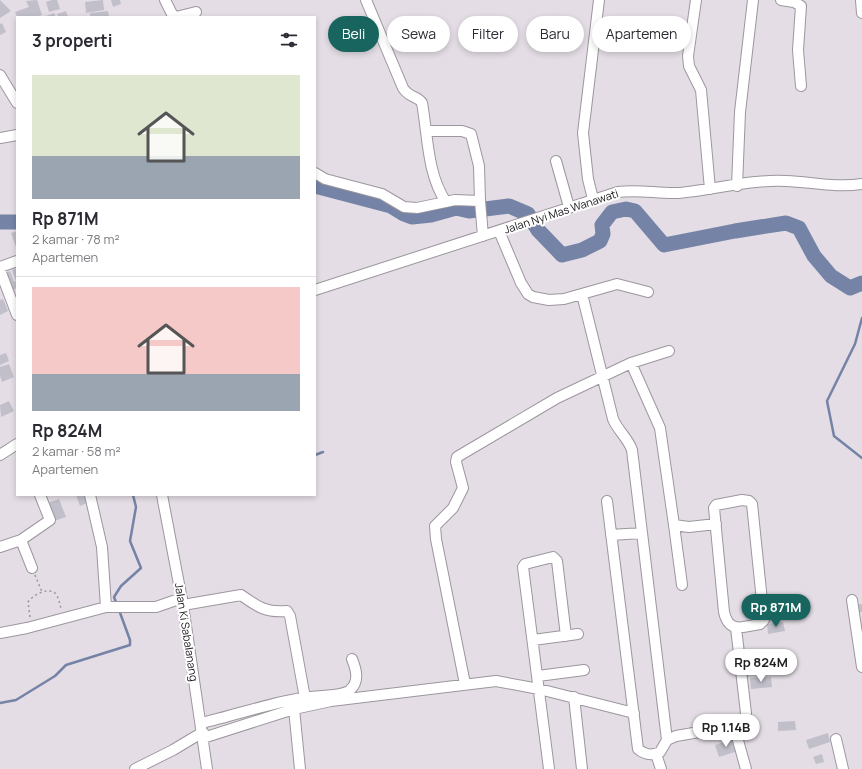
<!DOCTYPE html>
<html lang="id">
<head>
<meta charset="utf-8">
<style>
	:root { --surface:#fff; --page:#f2f2f3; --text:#2b2b33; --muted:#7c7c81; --line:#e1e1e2; --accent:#18645e }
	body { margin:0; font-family:Manrope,sans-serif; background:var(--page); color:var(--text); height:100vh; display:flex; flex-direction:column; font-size:15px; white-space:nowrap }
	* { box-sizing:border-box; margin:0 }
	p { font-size:13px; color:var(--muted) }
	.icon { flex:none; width:22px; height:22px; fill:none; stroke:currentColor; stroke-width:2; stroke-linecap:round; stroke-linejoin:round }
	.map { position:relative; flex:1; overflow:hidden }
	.drawer { position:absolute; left:16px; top:16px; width:300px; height:480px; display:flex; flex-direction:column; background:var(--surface); border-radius:0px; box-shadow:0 2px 6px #0003 }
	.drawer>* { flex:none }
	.banner { position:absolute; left:328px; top:16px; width:380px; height:36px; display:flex; gap:8px }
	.price { position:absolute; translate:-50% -34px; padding:0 9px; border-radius:14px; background:#fff; color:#222; font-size:13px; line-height:26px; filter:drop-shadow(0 1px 2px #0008) }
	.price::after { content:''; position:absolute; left:50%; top:24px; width:12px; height:9px; margin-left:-6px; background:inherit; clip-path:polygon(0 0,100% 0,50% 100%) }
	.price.on { background:var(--accent); color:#fff }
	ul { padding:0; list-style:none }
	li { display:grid; align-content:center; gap:8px; height:212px; padding:0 16px }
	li+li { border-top:1px solid var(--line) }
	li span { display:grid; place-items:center; height:124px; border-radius:0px; color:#555 }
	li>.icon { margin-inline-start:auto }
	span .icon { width:72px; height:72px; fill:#fffc; stroke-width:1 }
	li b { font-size:17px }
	h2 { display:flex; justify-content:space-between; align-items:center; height:48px; padding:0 16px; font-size:17px }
	.pill { padding:0 14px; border-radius:18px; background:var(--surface); box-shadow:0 2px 6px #0003; font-size:14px; line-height:36px }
	.pill.on { background:var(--accent); color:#fff }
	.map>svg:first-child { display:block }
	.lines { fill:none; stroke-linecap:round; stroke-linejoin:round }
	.stream { stroke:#7483a6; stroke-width:2.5 }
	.river { stroke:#7483a6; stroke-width:15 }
	.building { fill:#c1bfc9 }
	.minor-casing { stroke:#9c969e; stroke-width:12 }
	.path { stroke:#9b959c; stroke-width:1.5; stroke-dasharray:2 3; stroke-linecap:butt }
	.minor { stroke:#fff; stroke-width:10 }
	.labels { text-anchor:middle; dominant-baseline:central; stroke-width:4; stroke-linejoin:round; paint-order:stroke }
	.street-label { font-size:11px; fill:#181619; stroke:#fff }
</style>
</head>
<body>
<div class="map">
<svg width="862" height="769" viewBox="0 0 862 769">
	<rect width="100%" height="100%" fill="#e4dde5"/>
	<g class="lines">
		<path class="stream" d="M 862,318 L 855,344 L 827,401 L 834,436 L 862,458
			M 315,455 L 323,452
			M 117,605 L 114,597 L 121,586 L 141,568 L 130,541 L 136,507 L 133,495
			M 0,703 L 16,700 L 55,676 L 66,665 L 130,645 L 130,640 L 119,610"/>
		<path class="river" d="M 315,186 L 391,206 L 404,214 L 412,217 L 431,215 L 456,208 L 469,211 L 509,206 L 528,214 L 538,230 L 562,255 L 582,250 L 600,241 L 603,234 L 602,225 L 612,212 L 626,209 L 635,211 L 664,245 L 735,231 L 786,223 L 799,228 L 814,256 L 831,276 L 850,288 L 862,283
			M 0,222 L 17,222"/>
	</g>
	<path class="building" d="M 0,0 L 11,11 L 0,18 Z
		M 37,0 L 42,15 L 35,17 L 17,17 L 15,12 L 29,7 L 26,1 Z
		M 52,0 L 57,0 L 60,9 L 49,12 L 46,2 Z
		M 103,0 L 104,10 L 86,13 L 85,2 Z
		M 111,0 L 120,0 L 121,4 L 113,7 Z
		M 66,11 L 68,17 L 58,17 L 57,14 Z
		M 108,11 L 109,17 L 90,17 L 90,13 Z
		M 54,13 L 56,17 L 43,17 Z
		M 2,23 L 6,32 L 0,35 L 0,24 Z
		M 17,231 L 17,250 L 11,233 Z
		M 17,268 L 17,288 L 12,290 L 6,273 L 10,271 L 14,282 L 16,281 L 12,270 Z
		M 3,299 L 8,311 L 0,315 L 0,300 Z
		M 6,353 L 9,361 L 0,365 L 0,355 Z
		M 9,364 L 14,377 L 2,382 L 0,376 L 0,367 Z
		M 9,401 L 14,411 L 1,417 L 0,405 Z
		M 76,495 L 86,495 L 89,502 L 80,506 Z
		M 59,499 L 66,517 L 54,521 L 47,503 Z
		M 862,604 L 862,612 L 856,613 L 855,605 Z
		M 783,622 L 785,631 L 768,634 L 767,624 Z
		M 771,677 L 772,687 L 751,689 L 750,678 Z
		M 795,721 L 796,730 L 778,731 L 778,722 Z
		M 828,733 L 830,742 L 809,749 L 806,740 Z
		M 734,739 L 738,751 L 719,757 L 715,745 Z
		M 822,754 L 824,762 L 816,764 L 813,757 Z"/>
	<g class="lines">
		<g class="minor-casing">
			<path id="minor" d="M 165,0 L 172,14 L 176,17 L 196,12
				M 366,0 L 403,88 C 409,98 418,96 422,103 C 428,136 427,174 446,202
				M 696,0 L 688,56 L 689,66 L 701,90 L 710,189
				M 781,0 L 794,2 L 801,6 L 798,50 L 801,86
				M 861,0 L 862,13
				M 0,75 L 17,103
				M 427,131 L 462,131 L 471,134 L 479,166 L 480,201
				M 0,138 L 17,135
				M 556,161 L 569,207
				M 315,173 L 325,179 L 382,194 L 404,207 L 417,208 L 455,200 L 480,201 L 483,236
				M 737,186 L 740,112 L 753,0
				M 593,199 L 588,179 L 583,133 L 599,0
				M 499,231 L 521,283 L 528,294 L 533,297 L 549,300 L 564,299 L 617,284 L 648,292
				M 0,267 L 17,261
				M 0,270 L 17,315
				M 315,290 L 618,192 C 639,189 658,194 679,193 C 713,190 752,179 786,181 C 812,182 836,188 862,184
				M 582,294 L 613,419 C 618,431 628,438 632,450 L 667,740
				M 631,363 L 660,428 L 674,525 L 689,527 L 716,524
				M 0,455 L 17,444
				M 90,495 L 102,547 L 106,607
				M 162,495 L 183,605 L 207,769
				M 742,500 L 749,501 L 752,504 L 764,620 L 760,624 C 743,627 729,634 724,612 L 714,508 L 716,505 Z
				M 607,501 L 638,749 C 645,755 651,756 660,752 L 667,740 L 676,736 L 734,726
				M 674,525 L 682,585
				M 611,535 L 642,533
				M 21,540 L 32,568
				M 0,547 L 21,540 L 50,520 L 40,495
				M 852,600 L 862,667
				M 183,605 L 241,595 C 258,607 266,613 287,611 L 290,616 L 305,698
				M 736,628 L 746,713 L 745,717 L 734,726 L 746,769
				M 0,633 L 27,628 L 106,607 L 156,607 L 182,598
				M 533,640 L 578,634
				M 538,676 L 584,670
				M 465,684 L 436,539 L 435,526 L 453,508 L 463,488 L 456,462 L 457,457 L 557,398 L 631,363 L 669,351
				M 574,697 L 582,769
				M 294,709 L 300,769
				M 201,723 C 237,715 272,702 308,697 C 318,696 343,696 350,690 C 360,681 356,669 352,659
				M 203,738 L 294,709 L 331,701 L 496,681 L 539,689 L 634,713
				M 836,739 L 843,769
				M 656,754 L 661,769
				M 135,769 L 173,750 L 203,732
				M 549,769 L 523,567 L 525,564 L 553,557 L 557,561 L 566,636"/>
		</g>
		<path class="path" d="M 35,575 L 42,592
			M 30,617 L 28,602 C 33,595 49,586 56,594 C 59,599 60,604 61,609"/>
		<use href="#minor" class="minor"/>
	</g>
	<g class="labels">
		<g class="street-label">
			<text transform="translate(561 211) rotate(-18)">Jalan Nyi Mas Wanawati</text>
			<text transform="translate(187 632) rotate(81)">Jalan Ki Sabalanang</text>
		</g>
	</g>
</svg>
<b class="price on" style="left:776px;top:628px">Rp 871M</b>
<b class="price" style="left:761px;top:683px">Rp 824M</b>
<b class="price" style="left:726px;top:748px">Rp 1.14B</b>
<div class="banner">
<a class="pill on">Beli</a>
<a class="pill">Sewa</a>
<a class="pill">Filter</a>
<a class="pill">Baru</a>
<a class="pill">Apartemen</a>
</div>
<section class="drawer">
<h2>3 properti<svg class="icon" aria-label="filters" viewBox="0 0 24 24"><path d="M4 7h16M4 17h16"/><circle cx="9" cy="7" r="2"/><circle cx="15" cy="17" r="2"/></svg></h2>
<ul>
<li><span style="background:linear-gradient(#dfe7d0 65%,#9aa5b1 0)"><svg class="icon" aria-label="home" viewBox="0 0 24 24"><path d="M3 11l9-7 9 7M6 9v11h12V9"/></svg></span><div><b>Rp 871M</b><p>2 kamar · 78 m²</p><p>Apartemen</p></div></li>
<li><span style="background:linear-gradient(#f6c9c9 70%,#9aa5b1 0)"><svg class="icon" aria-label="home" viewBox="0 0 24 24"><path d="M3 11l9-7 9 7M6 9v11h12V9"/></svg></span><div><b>Rp 824M</b><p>2 kamar · 58 m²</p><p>Apartemen</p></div></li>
</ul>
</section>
</div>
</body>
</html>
